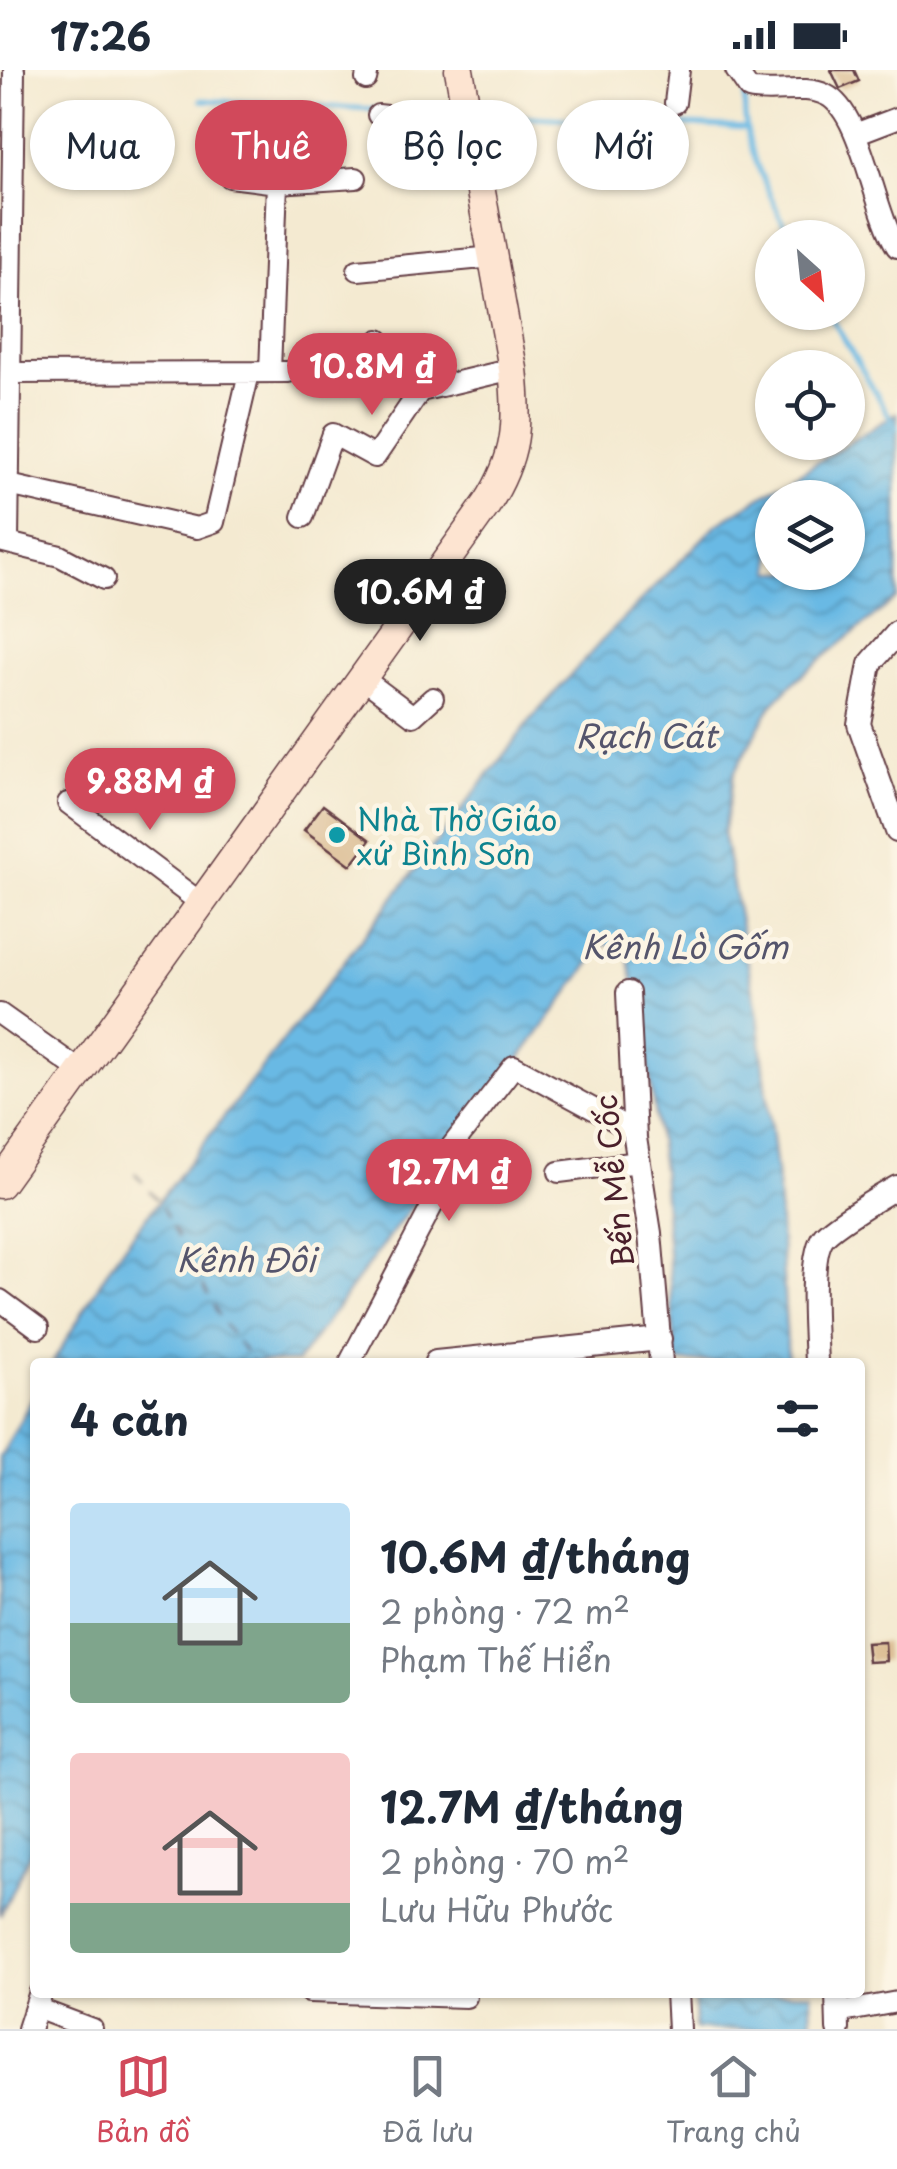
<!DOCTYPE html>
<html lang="vi">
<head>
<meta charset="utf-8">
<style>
	:root { --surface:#fff; --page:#f2f2f3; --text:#1f2937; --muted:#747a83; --line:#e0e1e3; --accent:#d1495b }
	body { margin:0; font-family:"Playpen Sans",sans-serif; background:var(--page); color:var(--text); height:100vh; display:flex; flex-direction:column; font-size:38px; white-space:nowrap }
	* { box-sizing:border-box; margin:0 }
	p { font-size:32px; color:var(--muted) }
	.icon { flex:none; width:55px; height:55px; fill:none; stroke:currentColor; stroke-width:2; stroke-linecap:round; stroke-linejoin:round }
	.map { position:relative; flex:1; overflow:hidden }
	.panel { position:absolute; left:30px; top:1288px; width:835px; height:640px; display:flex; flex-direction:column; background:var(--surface); border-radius:10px; box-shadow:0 2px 8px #0004 }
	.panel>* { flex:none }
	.hud { position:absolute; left:30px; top:30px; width:838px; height:90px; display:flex; gap:20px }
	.needle { width:65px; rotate:153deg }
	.fabs { position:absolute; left:755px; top:150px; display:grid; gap:20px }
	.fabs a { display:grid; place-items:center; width:110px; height:110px; border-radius:50%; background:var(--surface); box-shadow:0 2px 8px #0004; font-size:50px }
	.price { position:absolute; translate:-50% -85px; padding:0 22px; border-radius:35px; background:var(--accent); color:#fff; font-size:32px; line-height:65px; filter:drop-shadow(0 2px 5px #0008) }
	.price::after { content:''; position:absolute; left:50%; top:60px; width:30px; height:22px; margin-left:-15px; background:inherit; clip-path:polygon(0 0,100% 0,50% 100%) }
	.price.selected { background:#222; color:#fff }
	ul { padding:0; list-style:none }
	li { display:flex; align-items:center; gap:30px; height:250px; padding:0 40px }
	li span { display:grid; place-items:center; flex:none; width:280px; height:200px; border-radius:10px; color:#555 }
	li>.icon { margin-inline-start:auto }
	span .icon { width:120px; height:120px; fill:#fffc; stroke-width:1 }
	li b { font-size:42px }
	h2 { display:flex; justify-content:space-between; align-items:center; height:120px; padding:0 40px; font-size:42px }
	.tag { padding:0 35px; border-radius:45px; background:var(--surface); box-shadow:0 2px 8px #0004; font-size:35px; line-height:90px }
	.tag.selected { background:var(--accent); color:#fff }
	.status { display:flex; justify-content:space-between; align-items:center; height:70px; padding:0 50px; background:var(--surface); direction:ltr }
	.status svg { height:28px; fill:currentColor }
	.dock { display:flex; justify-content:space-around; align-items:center; height:140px; border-top:2px solid var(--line); background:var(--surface); font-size:28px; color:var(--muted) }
	.dock a { display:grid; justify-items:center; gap:5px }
	.dock .selected { color:var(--accent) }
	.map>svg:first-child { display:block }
	.water { fill:url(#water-waves); stroke:#5a6c88; stroke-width:2.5; fill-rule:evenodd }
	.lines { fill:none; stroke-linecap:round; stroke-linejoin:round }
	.stream { stroke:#69b9e4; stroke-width:5 }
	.ferry { stroke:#55556c; stroke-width:2.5; stroke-dasharray:12 10; stroke-linecap:butt }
	.building { fill:#dcbe95 }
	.minor-casing { stroke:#643d44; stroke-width:24 }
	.tertiary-casing { stroke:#643d44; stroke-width:26 }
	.secondary-casing { stroke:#643d44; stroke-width:31 }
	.minor { stroke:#fff; stroke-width:20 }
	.tertiary { stroke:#fff; stroke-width:22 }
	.secondary { stroke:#fde4d1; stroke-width:28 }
	.culture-dot { fill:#0f9aa8; stroke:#fcf5e5; stroke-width:4 }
	.labels { text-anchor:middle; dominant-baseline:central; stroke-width:9; stroke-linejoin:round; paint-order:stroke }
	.culture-label { font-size:30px; fill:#0d838f; stroke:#fcf5e5; text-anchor:start }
	.street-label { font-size:30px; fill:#4a1f2b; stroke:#fcf5e5 }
	.water-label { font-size:32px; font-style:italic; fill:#55556c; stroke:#fcf5e5 }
</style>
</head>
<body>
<div class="status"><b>17:26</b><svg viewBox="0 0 49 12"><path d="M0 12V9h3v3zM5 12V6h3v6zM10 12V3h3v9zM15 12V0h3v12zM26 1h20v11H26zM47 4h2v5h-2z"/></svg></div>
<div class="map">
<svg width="897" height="1959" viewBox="0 0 897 1959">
	<defs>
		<pattern id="water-waves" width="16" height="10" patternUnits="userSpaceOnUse" patternTransform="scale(2.5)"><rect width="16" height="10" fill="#69b9e4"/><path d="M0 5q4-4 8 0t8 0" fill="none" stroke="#5896b9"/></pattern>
	</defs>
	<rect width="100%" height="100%" fill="#fcf5e5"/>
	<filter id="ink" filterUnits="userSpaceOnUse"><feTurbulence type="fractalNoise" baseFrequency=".01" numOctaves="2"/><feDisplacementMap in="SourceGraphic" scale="20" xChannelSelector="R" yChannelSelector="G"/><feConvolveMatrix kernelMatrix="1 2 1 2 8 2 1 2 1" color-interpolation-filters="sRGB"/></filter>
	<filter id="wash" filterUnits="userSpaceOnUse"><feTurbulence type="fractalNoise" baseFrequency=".0048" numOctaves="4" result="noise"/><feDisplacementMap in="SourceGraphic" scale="40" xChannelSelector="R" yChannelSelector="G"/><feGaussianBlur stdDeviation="2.25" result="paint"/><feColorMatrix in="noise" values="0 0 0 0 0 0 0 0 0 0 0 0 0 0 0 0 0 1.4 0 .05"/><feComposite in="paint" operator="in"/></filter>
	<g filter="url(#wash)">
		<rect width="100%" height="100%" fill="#f4ead1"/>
		<path class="water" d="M 897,343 L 897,528 L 798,608 L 771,636 L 734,703 L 723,763 L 758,946 L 778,1119 L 788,1292 L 676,1292 L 662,1099 L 641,940 L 627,884 L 605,873 L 297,1292 L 53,1292 L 115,1188 L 533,647 L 607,565 L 716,455 ZM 772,428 L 848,428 L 848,502 L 772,502 Z
			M 35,1323 L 35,1773 L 0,1846 L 0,1388 Z
			M 694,1923 L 811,1923 L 812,1959 L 695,1959 Z"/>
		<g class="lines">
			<path class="stream" d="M 745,25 C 740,74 771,124 790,168
				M 201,30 L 374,39
				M 475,44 L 746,58
				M 828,242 L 897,359"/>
			<path class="ferry" d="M 135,1103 L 159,1132 L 223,1253 L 253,1292"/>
		</g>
		<g id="blocks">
			<path class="building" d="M 831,0 L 854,0 L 859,11 L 840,19 Z
				M 323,735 L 370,770 L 351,795 L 304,760 Z
				M 885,1572 L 886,1591 L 868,1592 L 866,1573 Z"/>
		</g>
	</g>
	<g filter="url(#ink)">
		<use href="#blocks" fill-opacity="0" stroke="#643d44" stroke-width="2.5"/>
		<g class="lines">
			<g class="minor-casing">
				<path id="minor" d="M 736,0 L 749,19 C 773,25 804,14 826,25 C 862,42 873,141 897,177
					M 366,9 L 368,0
					M 675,33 L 679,0
					M 378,45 L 470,55
					M 855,64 L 897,48
					M 230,107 L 277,113
					M 358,200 L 493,187
					M 379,270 L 374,289 L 420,321
					M 270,302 L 277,113 L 356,108
					M 10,303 L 288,302
					M 9,415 L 197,458 L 214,452 L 249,303
					M 303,447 L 333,364 L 375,387 L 420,321 L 513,299
					M 0,471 L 60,486 L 104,509
					M 8,471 L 14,0
					M 361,607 L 413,646 L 433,628
					M 68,733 L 202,834
					M 0,944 L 82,1002
					M 559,1102 L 639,1092
					M 0,1230 L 38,1258
					M 350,1292 L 443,1115 L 452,1076 L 514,996 L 634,1061
					M 309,1922 L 466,1927
					M 36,1938 L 92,1959
					M 837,1943 L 897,1932"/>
			</g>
			<g class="tertiary-casing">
				<path id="tertiary" d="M 897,563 L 870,594 L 859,654 L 897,761
					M 628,923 L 635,1068 L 650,1163 L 661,1292
					M 436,1292 L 660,1269
					M 816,1292 C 815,1267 808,1185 824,1166 C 835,1154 881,1126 897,1117
					M 677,1922 L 679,1959
					M 837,1922 L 838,1959
					M 29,1959 L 41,1922"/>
			</g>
			<g class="secondary-casing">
				<path id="secondary" d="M 0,1114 L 487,434 C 517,387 519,354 513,299 L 459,0"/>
			</g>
			<use href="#minor" class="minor"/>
			<use href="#tertiary" class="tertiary"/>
			<use href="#secondary" class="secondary"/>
		</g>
	</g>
	<circle class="culture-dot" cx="337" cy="765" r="10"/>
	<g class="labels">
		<g class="culture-label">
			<text x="357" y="748">Nhà Thờ Giáo<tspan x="357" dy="34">xứ Bình Sơn</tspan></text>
		</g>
		<g class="street-label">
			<text transform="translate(613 1111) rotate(-96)">Bến Mễ Cốc</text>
		</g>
		<g class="water-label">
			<text x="646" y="665">Rạch Cát</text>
			<text x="685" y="876">Kênh Lò Gốm</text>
			<text x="246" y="1189">Kênh Đôi</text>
		</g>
	</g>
</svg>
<div class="fabs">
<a><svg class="needle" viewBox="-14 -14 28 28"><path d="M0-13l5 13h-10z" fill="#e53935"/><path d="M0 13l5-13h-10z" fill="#747a83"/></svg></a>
<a><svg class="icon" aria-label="locate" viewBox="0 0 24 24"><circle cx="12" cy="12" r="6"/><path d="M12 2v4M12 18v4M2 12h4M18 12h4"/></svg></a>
<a><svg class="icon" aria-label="layers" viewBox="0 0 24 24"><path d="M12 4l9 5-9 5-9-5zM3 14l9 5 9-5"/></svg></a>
</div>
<b class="price" style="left:372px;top:348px">10.8M ₫</b>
<b class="price selected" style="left:420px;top:574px">10.6M ₫</b>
<b class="price" style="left:150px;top:763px">9.88M ₫</b>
<b class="price" style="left:449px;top:1154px">12.7M ₫</b>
<div class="hud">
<a class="tag">Mua</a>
<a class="tag selected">Thuê</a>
<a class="tag">Bộ lọc</a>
<a class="tag">Mới</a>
</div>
<section class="panel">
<h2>4 căn<svg class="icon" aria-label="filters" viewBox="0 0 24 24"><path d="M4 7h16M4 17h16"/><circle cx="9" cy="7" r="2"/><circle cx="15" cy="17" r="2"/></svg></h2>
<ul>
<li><span style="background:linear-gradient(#bfe0f5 60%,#7fa58c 0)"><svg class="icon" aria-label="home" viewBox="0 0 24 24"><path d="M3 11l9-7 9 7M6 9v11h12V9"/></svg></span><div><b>10.6M ₫/tháng</b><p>2 phòng · 72 m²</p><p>Phạm Thế Hiển</p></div></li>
<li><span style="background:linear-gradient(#f6c9c9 75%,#7fa58c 0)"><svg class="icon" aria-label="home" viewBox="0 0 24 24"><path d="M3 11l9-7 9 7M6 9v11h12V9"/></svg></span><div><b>12.7M ₫/tháng</b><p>2 phòng · 70 m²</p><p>Lưu Hữu Phước</p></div></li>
</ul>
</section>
</div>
<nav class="dock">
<a class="selected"><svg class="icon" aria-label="map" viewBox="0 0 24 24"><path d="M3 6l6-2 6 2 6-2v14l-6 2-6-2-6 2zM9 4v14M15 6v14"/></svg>Bản đồ</a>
<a><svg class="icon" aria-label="saved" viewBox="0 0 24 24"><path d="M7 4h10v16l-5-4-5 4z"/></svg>Đã lưu</a>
<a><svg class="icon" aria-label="home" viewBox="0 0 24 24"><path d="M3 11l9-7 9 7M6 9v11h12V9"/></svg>Trang chủ</a>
</nav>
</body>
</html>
